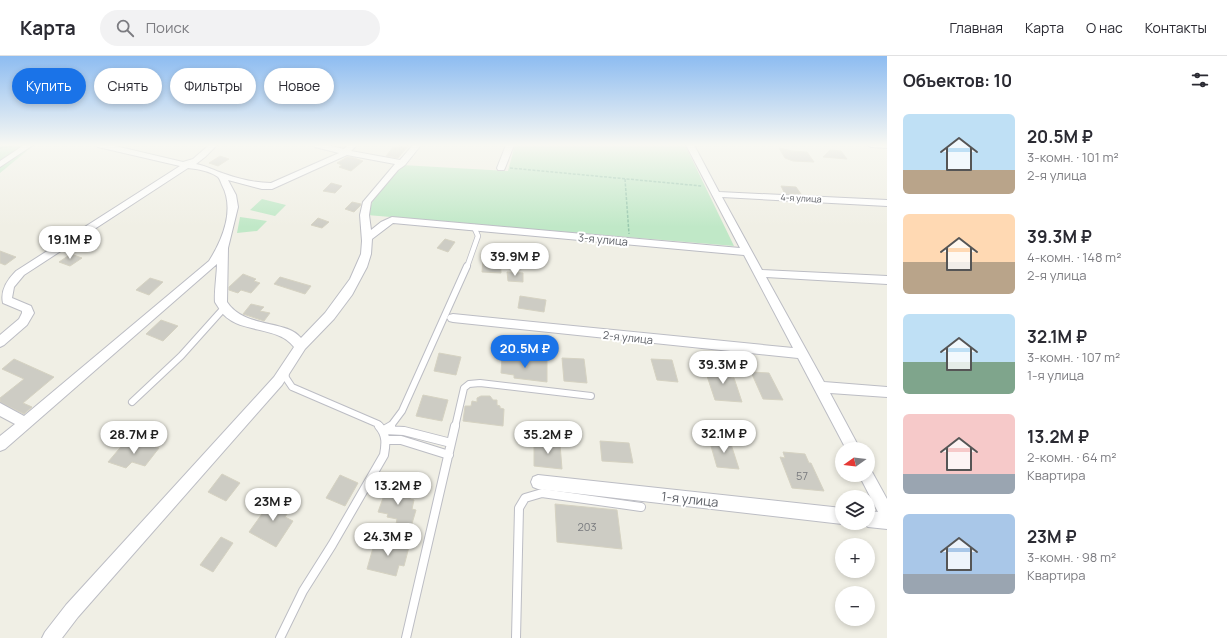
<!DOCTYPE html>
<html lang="ru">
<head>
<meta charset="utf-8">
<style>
	:root { --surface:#fff; --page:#f2f2f3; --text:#2b2b33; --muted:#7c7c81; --line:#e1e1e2; --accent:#1a73e8 }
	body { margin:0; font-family:Manrope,sans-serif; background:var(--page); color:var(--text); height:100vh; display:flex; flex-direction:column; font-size:15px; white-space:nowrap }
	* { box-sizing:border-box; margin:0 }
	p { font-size:13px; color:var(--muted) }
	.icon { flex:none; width:22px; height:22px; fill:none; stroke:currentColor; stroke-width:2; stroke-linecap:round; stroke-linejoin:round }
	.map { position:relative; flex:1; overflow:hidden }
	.details { display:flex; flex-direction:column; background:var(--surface); width:340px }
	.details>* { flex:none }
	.guide { position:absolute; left:12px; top:12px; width:380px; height:36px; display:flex; gap:8px }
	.needle { width:26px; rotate:256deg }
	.controls { position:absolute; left:835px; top:386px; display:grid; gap:8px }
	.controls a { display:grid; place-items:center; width:40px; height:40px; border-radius:50%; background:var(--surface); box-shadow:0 2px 6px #0003; font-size:20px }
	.price { position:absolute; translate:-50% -34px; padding:0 9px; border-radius:14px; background:#fff; color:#222; font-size:13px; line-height:26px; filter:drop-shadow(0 1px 2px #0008) }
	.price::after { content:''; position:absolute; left:50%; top:24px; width:12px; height:9px; margin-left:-6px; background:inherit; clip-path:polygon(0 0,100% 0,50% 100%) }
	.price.on { background:var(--accent); color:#fff }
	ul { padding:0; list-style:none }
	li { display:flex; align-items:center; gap:12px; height:100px; padding:0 16px }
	li span { display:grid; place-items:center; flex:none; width:112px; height:80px; border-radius:6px; color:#555 }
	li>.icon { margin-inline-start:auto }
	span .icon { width:48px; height:48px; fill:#fffc; stroke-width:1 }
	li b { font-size:17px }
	h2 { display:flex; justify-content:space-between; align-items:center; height:48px; padding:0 16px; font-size:17px }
	.chip { padding:0 14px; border-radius:18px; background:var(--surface); box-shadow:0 2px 6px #0003; font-size:14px; line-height:36px }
	.chip.on { background:var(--accent); color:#fff }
	header { display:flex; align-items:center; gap:24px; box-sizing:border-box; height:56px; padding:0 20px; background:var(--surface); border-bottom:1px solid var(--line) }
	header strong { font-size:19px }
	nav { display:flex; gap:22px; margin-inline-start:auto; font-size:14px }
	.search { width:280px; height:36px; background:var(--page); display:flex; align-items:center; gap:10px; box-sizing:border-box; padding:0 14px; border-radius:22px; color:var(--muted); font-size:15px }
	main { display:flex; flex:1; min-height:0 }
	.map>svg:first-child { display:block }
	.green { fill:#c0e8c7 }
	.building { fill:#cdccc4; stroke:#d5d2c2 }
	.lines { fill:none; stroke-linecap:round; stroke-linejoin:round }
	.lane-far2-casing { stroke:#bcbdc4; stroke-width:6 }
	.lane-far1-casing { stroke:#bcbdc4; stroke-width:8 }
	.lane-casing { stroke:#bcbdc4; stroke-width:10 }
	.street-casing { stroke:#bcbdc4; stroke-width:2 }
	.path { stroke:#97c7ad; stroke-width:1.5; stroke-dasharray:3 1.5; stroke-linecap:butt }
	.lane-far2 { stroke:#fff; stroke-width:4.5 }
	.lane-far1 { stroke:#fff; stroke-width:6 }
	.lane { stroke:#fff; stroke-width:8 }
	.street { fill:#fff; fill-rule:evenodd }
	.labels { text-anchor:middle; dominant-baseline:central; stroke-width:4; stroke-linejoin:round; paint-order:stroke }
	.far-street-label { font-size:9px; fill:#5c5f66; stroke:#fff }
	.street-label { font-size:11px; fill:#5c5f66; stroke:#fff }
	.near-number-label { font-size:11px; fill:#787a7e }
	.near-street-label { font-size:13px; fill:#5c5f66; stroke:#fff }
</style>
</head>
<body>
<header>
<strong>Карта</strong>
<div class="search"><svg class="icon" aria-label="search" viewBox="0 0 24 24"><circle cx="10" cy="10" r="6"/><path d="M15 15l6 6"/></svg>Поиск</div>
<nav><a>Главная</a><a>Карта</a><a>О нас</a><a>Контакты</a></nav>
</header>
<main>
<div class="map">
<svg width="887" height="582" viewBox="0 0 887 582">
	<rect width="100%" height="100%" fill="#f0efe5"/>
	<path class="green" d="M 0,89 L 34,89 L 0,117 Z
		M 515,89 L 685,89 L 734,190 L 367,159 L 374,142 L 402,109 L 508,115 Z
		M 262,143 L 286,149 L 275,160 L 250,154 Z
		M 240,161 L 267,165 L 257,175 L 237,177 Z"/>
	<path class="building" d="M 395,89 L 409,89 L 398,102 L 386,100 Z
		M 779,92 L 792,95 L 807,96 L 814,106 L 793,105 L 785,102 Z
		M 830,94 L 841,95 L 847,103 L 823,101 Z
		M 220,100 L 229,103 L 218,110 L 209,107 Z
		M 347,101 L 351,101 L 363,105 L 351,115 L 339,111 L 342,109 L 337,107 Z
		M 331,127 L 342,130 L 335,137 L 323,135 Z
		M 781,130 L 796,131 L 801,138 L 785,138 Z
		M 352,146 L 361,148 L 360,150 L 354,156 L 345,153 Z
		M 318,162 L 329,166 L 322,172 L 311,169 Z
		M 445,183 L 455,186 L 448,196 L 437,192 Z
		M 0,195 L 16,201 L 5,209 L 0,207 Z
		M 71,198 L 82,202 L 70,210 L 59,206 Z
		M 488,199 L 500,200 L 501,217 L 482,216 L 483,202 L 487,203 Z
		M 507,216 L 523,217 L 523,226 L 508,225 Z
		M 243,218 L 256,223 L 254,225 L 260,227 L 251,237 L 241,234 L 238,237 L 229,234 L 229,231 Z
		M 280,221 L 311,230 L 305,238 L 274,228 Z
		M 150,222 L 163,226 L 149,239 L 136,234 Z
		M 520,240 L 546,244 L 544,256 L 518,252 Z
		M 251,248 L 264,251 L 260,255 L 270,257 L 264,265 L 243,258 Z
		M 161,264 L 178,270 L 163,285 L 146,278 Z
		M 439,297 L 461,301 L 456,319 L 434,315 Z
		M 502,300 L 547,305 L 547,326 L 514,322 L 514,319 L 501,317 Z
		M 562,302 L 584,303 L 587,327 L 564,325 Z
		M 14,303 L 54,321 L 23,347 L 32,351 L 24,358 L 0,346 L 0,342 L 24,323 L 2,313 Z
		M 651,303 L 672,304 L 678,326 L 657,324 Z
		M 718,309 L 726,310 L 731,322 L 734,322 L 742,346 L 715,344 L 705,314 L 720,315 Z
		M 751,316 L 769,317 L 783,344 L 763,343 Z
		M 423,339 L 448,344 L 442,365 L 416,360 Z
		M 481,340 L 490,340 L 493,344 L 497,344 L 497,349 L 500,350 L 500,352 L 504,353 L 503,370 L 463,365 L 465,350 L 471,350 L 472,345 L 477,346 L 477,342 Z
		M 709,383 L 730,385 L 739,413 L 717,411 Z
		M 140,385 L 159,392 L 145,410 L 132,406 L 126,412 L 108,406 L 125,386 L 136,390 Z
		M 600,385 L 629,387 L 633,407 L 602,405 Z
		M 534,386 L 560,388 L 562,413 L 534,410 Z
		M 783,396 L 805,398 L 809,407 L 811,407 L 824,435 L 792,432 L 780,401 L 785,402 Z
		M 222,418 L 240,427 L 226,445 L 208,436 Z
		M 340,419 L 358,427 L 345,450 L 326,442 Z
		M 387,431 L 412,436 L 410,443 L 414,444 L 412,453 L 416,454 L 411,471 L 396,468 L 397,463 L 387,461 L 388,458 L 378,456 Z
		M 275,440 L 293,449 L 285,461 L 293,465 L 276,491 L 249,476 Z
		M 555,448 L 617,454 L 622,493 L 557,486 Z
		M 221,481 L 233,487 L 213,516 L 200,509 Z
		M 395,483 L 410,487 L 404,510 L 399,509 L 396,520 L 367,513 L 375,485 L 393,489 Z"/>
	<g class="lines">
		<g class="lane-far2-casing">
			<path id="lane-far2" d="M 467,211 L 478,180 L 474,171"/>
		</g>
		<g class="lane-far1-casing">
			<path id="lane-far1" d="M 285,315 L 286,322 L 292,331 L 378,368 L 380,371
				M 132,346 L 181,300 L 224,252
				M 390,371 L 402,355 L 467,210
				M 455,371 L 464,332 L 469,328 L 480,327 L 591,340"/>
		</g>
		<g class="lane-casing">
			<path id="lane" d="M 391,370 L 384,374 L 404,375 L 451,387
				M 387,384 L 401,384 L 449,399
				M 280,582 L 303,535 L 332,489 L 384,399 C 386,388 387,379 379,370
				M 406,582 L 455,370
				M 516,582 L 519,452 L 525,442 L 542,437 L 641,451"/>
		</g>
		<g class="street-casing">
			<path id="street" d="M 24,89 L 33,89 L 0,111 L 0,105 Z
				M 97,89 L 111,89 L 183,106 L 193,103 L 209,89 L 217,89 L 205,101 L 196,108 C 207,110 215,115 225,118 C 239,123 256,127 271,127 L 339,97 L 315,91 L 314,89 L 327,89 L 344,93 L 348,89 L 357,89 L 351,95 L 400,104 L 413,89 L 421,89 L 405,109 L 398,114 L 371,146 L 369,159 L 371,174 L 381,166 L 392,161 L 740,192 L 686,89 L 694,89 L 719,136 L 887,144 L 887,150 L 722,141 L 762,214 L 887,220 L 887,228 L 766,221 L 824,326 L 887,331 L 887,341 L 830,337 L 860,393 L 846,393 L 798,302 L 453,266 L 449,265 L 447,262 L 449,259 L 453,258 L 793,292 L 744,199 L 393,167 L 372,183 L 371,198 L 367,211 L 352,239 L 334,263 L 305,293 L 282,329 L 78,561 L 62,582 L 42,582 L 45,576 L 66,549 L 274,321 L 294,291 C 277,268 236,279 220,254 C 219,252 216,248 215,246 C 214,238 217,217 217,208 L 5,393 L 0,395 L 0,380 L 15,368 L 0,360 L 0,347 L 24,360 L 209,205 C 223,183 235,153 222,129 C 221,127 220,123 218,121 C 210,115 198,113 188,112 L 24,219 L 14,231 L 12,242 L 31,250 L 34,257 L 27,269 L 4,289 L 0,291 L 0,279 L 19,263 L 22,257 L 22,255 L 3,247 C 0,234 8,223 16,215 L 180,110 L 98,91 ZM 347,99 L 395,108 L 363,146 L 360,159 L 362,185 L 361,198 L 350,223 L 325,257 L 301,282 C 286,263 245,273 227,246 L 228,192 L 238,151 L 236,139 L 228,124 L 262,133 L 272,133 Z
				M 506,89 L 514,89 L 505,112 L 504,114 L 498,114 L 497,112 Z
				M 867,89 L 887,89 L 887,92 L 871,91 Z
				M 868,413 L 871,414 L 887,443 L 887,473 L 868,471 L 862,467 L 868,467 L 868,455 L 878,456 L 859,419 L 868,419 Z
				M 538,419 L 842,452 L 842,467 L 844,467 L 842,468 L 538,433 L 533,431 L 531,426 L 533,421 Z"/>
		</g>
		<path class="path" d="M 0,92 L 13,90
			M 510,112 L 702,130
			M 625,123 L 629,178"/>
		<use href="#lane-far2" class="lane-far2"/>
		<use href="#lane-far1" class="lane-far1"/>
		<use href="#lane" class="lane"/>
		<use href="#street" class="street"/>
	</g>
	<linearGradient id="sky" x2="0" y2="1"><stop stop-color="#8dbcf1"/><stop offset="0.52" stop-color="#f8f8f3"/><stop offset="1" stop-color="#f8f8f3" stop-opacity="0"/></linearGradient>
	<rect width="887" height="171" fill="url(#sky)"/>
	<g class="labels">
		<g class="far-street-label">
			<text transform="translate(801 142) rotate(3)">4-я улица</text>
		</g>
		<g class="street-label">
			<text transform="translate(603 183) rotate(5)">3-я улица</text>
			<text transform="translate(628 281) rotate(6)">2-я улица</text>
		</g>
		<g class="near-number-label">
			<text x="802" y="419">57</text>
			<text x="587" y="470">203</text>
		</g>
		<g class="near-street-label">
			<text transform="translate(690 443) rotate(6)">1-я улица</text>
		</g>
	</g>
</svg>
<div class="controls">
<a><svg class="needle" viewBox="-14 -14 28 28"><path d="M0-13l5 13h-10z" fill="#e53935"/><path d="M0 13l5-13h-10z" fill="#7c7c81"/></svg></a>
<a><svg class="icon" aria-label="layers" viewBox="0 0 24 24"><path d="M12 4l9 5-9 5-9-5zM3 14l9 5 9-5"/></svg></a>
<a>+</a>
<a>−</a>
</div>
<b class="price" style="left:70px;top:204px">19.1M ₽</b>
<b class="price" style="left:515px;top:221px">39.9M ₽</b>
<b class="price on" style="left:525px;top:313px">20.5M ₽</b>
<b class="price" style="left:723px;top:329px">39.3M ₽</b>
<b class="price" style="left:724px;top:398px">32.1M ₽</b>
<b class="price" style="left:134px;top:399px">28.7M ₽</b>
<b class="price" style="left:548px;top:399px">35.2M ₽</b>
<b class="price" style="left:398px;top:450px">13.2M ₽</b>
<b class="price" style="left:273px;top:466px">23M ₽</b>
<b class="price" style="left:388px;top:501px">24.3M ₽</b>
<div class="guide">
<a class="chip on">Купить</a>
<a class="chip">Снять</a>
<a class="chip">Фильтры</a>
<a class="chip">Новое</a>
</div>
</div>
<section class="details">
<h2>Объектов: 10<svg class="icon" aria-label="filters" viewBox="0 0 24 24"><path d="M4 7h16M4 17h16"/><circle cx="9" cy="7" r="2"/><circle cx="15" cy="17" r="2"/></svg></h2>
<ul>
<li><span style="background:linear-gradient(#bfe0f5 70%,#b9a48a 0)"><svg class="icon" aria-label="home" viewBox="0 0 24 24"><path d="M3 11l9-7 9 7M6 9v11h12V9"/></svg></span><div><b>20.5M ₽</b><p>3-комн. · 101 m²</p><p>2-я улица</p></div></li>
<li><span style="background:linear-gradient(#ffd9b3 60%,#b9a48a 0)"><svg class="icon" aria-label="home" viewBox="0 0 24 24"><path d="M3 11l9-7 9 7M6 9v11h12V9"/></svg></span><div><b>39.3M ₽</b><p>4-комн. · 148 m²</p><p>2-я улица</p></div></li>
<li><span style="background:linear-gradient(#bfe0f5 60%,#7fa58c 0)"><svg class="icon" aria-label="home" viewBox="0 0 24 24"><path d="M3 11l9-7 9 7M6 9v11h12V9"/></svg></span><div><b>32.1M ₽</b><p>3-комн. · 107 m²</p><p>1-я улица</p></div></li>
<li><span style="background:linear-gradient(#f6c9c9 75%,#9aa5b1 0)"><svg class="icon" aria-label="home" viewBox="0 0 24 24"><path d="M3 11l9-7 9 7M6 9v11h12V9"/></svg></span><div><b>13.2M ₽</b><p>2-комн. · 64 m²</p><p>Квартира</p></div></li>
<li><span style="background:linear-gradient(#a9c7e8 75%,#9aa5b1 0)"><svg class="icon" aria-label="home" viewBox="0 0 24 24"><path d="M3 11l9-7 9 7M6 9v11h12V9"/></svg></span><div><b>23M ₽</b><p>3-комн. · 98 m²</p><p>Квартира</p></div></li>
</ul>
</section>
</main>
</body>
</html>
